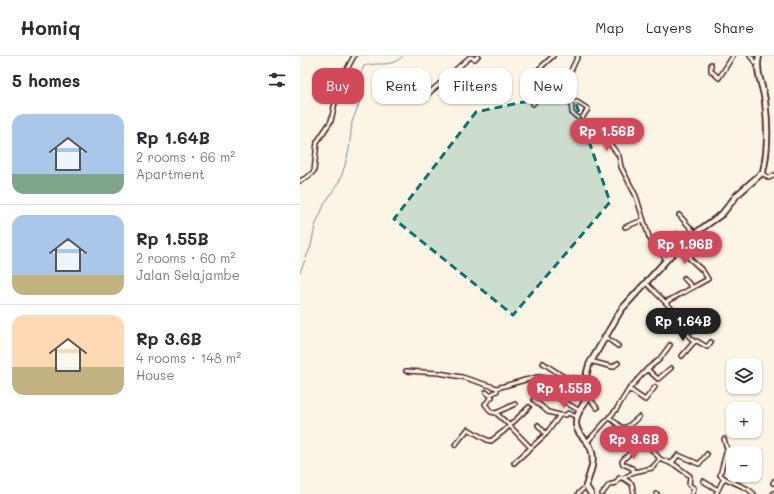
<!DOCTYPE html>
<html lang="en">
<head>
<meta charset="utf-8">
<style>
	:root { --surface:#fff; --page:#f2f2f3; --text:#2b2b33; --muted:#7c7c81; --line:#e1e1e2; --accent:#d1495b }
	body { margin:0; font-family:Mali,sans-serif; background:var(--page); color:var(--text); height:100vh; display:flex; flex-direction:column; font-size:15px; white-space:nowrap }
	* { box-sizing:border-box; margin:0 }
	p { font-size:13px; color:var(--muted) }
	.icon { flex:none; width:22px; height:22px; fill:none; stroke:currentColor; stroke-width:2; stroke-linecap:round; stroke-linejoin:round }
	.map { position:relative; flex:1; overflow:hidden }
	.sheet { display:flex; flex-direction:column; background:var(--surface); width:300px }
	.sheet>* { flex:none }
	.top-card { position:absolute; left:12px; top:12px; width:380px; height:36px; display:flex; gap:8px }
	.buttons { position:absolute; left:426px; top:302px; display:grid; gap:8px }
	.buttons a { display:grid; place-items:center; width:36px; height:36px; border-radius:8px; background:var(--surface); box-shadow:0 1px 3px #0004; font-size:20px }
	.price { position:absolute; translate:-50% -34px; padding:0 9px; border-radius:14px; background:var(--accent); color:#fff; font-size:13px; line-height:26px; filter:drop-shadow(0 1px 2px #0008) }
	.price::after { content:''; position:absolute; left:50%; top:24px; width:12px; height:9px; margin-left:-6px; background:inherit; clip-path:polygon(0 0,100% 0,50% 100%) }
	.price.active { background:#222; color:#fff }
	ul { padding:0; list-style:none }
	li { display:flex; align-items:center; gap:12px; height:100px; padding:0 12px }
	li+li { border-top:1px solid var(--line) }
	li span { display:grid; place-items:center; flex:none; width:112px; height:80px; border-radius:12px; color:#555 }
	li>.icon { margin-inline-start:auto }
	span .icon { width:48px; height:48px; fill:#fffc; stroke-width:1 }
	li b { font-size:17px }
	h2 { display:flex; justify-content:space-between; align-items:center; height:48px; padding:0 12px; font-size:17px }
	.pill { padding:0 14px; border-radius:12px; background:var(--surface); box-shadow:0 1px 3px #0004; font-size:14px; line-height:36px }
	.pill.active { background:var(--accent); color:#fff }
	header { display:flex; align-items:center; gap:24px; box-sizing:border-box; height:56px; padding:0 20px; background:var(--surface); border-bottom:1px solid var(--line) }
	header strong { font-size:19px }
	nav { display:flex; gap:22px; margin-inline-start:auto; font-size:14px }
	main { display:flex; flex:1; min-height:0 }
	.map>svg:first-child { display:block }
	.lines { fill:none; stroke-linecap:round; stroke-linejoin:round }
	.stream { stroke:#708d9e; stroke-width:1 }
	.street-casing { stroke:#4a1f2b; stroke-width:6 }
	.secondary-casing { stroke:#4a1f2b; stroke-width:8 }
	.street { stroke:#fcf5e5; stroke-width:3 }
	.secondary { stroke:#fcf5e5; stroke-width:4.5 }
	.marked { fill:#0f766e; fill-opacity:0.2; stroke:#0f766e; stroke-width:3; stroke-dasharray:8 5; stroke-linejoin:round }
</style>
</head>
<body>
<header>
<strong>Homiq</strong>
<nav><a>Map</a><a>Layers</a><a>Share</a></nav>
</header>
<main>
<section class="sheet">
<h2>5 homes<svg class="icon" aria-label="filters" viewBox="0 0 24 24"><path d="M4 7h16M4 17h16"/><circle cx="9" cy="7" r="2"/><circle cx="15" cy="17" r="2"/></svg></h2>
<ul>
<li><span style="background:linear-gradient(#a9c7e8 75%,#7fa58c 0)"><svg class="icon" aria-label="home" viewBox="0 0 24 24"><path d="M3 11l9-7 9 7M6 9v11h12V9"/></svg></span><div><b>Rp 1.64B</b><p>2 rooms · 66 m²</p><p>Apartment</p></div></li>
<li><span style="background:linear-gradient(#a9c7e8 75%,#c2b280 0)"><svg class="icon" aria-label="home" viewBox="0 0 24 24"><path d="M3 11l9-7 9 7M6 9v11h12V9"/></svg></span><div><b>Rp 1.55B</b><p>2 rooms · 60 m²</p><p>Jalan Selajambe</p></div></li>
<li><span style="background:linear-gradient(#ffd9b3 65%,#c2b280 0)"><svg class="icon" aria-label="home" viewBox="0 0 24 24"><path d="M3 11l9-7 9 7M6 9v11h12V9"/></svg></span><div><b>Rp 3.6B</b><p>4 rooms · 148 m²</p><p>House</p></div></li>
</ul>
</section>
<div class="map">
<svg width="474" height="438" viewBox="0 0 474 438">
	<rect width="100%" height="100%" fill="#fcf5e5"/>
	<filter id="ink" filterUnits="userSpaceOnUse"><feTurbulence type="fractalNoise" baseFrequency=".025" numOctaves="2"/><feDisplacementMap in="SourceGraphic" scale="8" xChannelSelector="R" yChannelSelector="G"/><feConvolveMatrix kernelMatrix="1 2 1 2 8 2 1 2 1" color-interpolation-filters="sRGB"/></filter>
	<g filter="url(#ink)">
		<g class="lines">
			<path class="stream" d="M 0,216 L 11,190 L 15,170 L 25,147 L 40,124 L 45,109 L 49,94 L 52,66 L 59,48 L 61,17 L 64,10 C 79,5 89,13 103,0"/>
			<g class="street-casing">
				<path id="street" d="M 278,0 L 264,29 L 271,44 L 272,57 L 307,84 L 319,100 L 321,111 L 336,140 L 349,181 L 354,190 L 367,204
					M 450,0 L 457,8
					M 411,8 L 411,15 L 419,22 L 433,0
					M 236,28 L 232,23 L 239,13 L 253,0
					M 236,32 C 246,43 256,47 270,41
					M 128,38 L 170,1 L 175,3 L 178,0
					M 271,46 L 277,46 L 288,53 L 280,65
					M 233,48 L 241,38
					M 462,117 L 469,122 L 474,119
					M 0,125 L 9,120 L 14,115 L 17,86 L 31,65 L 39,28 L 54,0
					M 379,159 L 396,178
					M 325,171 L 343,164
					M 377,178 L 385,187
					M 384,222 L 392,231
					M 346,227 L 372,253 L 376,260 L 376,270 C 386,280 401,273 412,269
					M 366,246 L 408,223 L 403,215 L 389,202 L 397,192 L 389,184
					M 304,280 L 318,290
					M 394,286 L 397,285 L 407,291 L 411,286
					M 382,300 L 394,286 L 385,275
					M 290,305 L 313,311 L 318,307
					M 243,307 L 264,321 L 285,324
					M 347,313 L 358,323 L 371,312
					M 106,315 L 139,317 L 162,321 L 197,332 L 225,324 L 238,321 L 247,322
					M 264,321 L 255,340 L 280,355
					M 329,333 L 345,344 L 355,331
					M 186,336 L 192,341 L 185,348 L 191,356 L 196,357 L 209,369 L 231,392
					M 190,339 L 197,335 L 197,332
					M 289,339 L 290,343 L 297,352
					M 234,344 L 248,356 L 260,359
					M 196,357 L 215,348
					M 309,361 L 322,372 L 327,371 L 339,361
					M 238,369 L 246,378
					M 287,386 L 316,354 L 329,333 L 347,313 L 359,304 L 370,289
					M 346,387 L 360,403
					M 155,389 L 168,373 L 187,384 L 191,385 L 204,375 L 229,351
					M 214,407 L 246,378 L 260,359 L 266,359 L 268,357 L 277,361
					M 371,408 L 378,399 L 399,408 L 407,398
					M 334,416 L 332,412 L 323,408 L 322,405 L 338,389
					M 323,422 L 332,428 L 334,438
					M 424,422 L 448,433 L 454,438
					M 403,425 L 418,434
					M 473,427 L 474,425
					M 278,438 L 286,430
					M 302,438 L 309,429 L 316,427 L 319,422 L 324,422 L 334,416 L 352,412 L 360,403 L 375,409 L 390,420 L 389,429 L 394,432 L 392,438
					M 356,438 L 357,438
					M 416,438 L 424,422 L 420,419 L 427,393 L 424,383
					M 473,438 L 474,437"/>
			</g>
			<g class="secondary-casing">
				<path id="secondary" d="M 291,438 L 286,430 C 289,419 296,405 291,393 C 288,383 275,378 276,366 C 276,356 286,347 289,338 L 284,327 L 289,309 L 321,254 L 371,199 L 401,173 L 422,158 L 437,139 L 463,116 C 468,94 468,68 465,45 C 463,30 455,15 459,0"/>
			</g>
			<use href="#street" class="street"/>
			<use href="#secondary" class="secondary"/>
		</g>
	</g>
	<path class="marked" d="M 272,36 L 310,146 L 213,259 L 94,163 L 176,56 Z"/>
</svg>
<div class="buttons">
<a><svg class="icon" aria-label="layers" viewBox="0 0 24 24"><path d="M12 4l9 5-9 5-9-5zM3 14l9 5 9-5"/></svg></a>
<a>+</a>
<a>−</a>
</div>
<b class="price" style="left:307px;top:96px">Rp 1.56B</b>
<b class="price" style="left:385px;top:209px">Rp 1.96B</b>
<b class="price active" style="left:383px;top:286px">Rp 1.64B</b>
<b class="price" style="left:264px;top:353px">Rp 1.55B</b>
<b class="price" style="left:334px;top:404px">Rp 3.6B</b>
<div class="top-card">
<a class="pill active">Buy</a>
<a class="pill">Rent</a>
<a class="pill">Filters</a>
<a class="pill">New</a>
</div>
</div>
</main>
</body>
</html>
